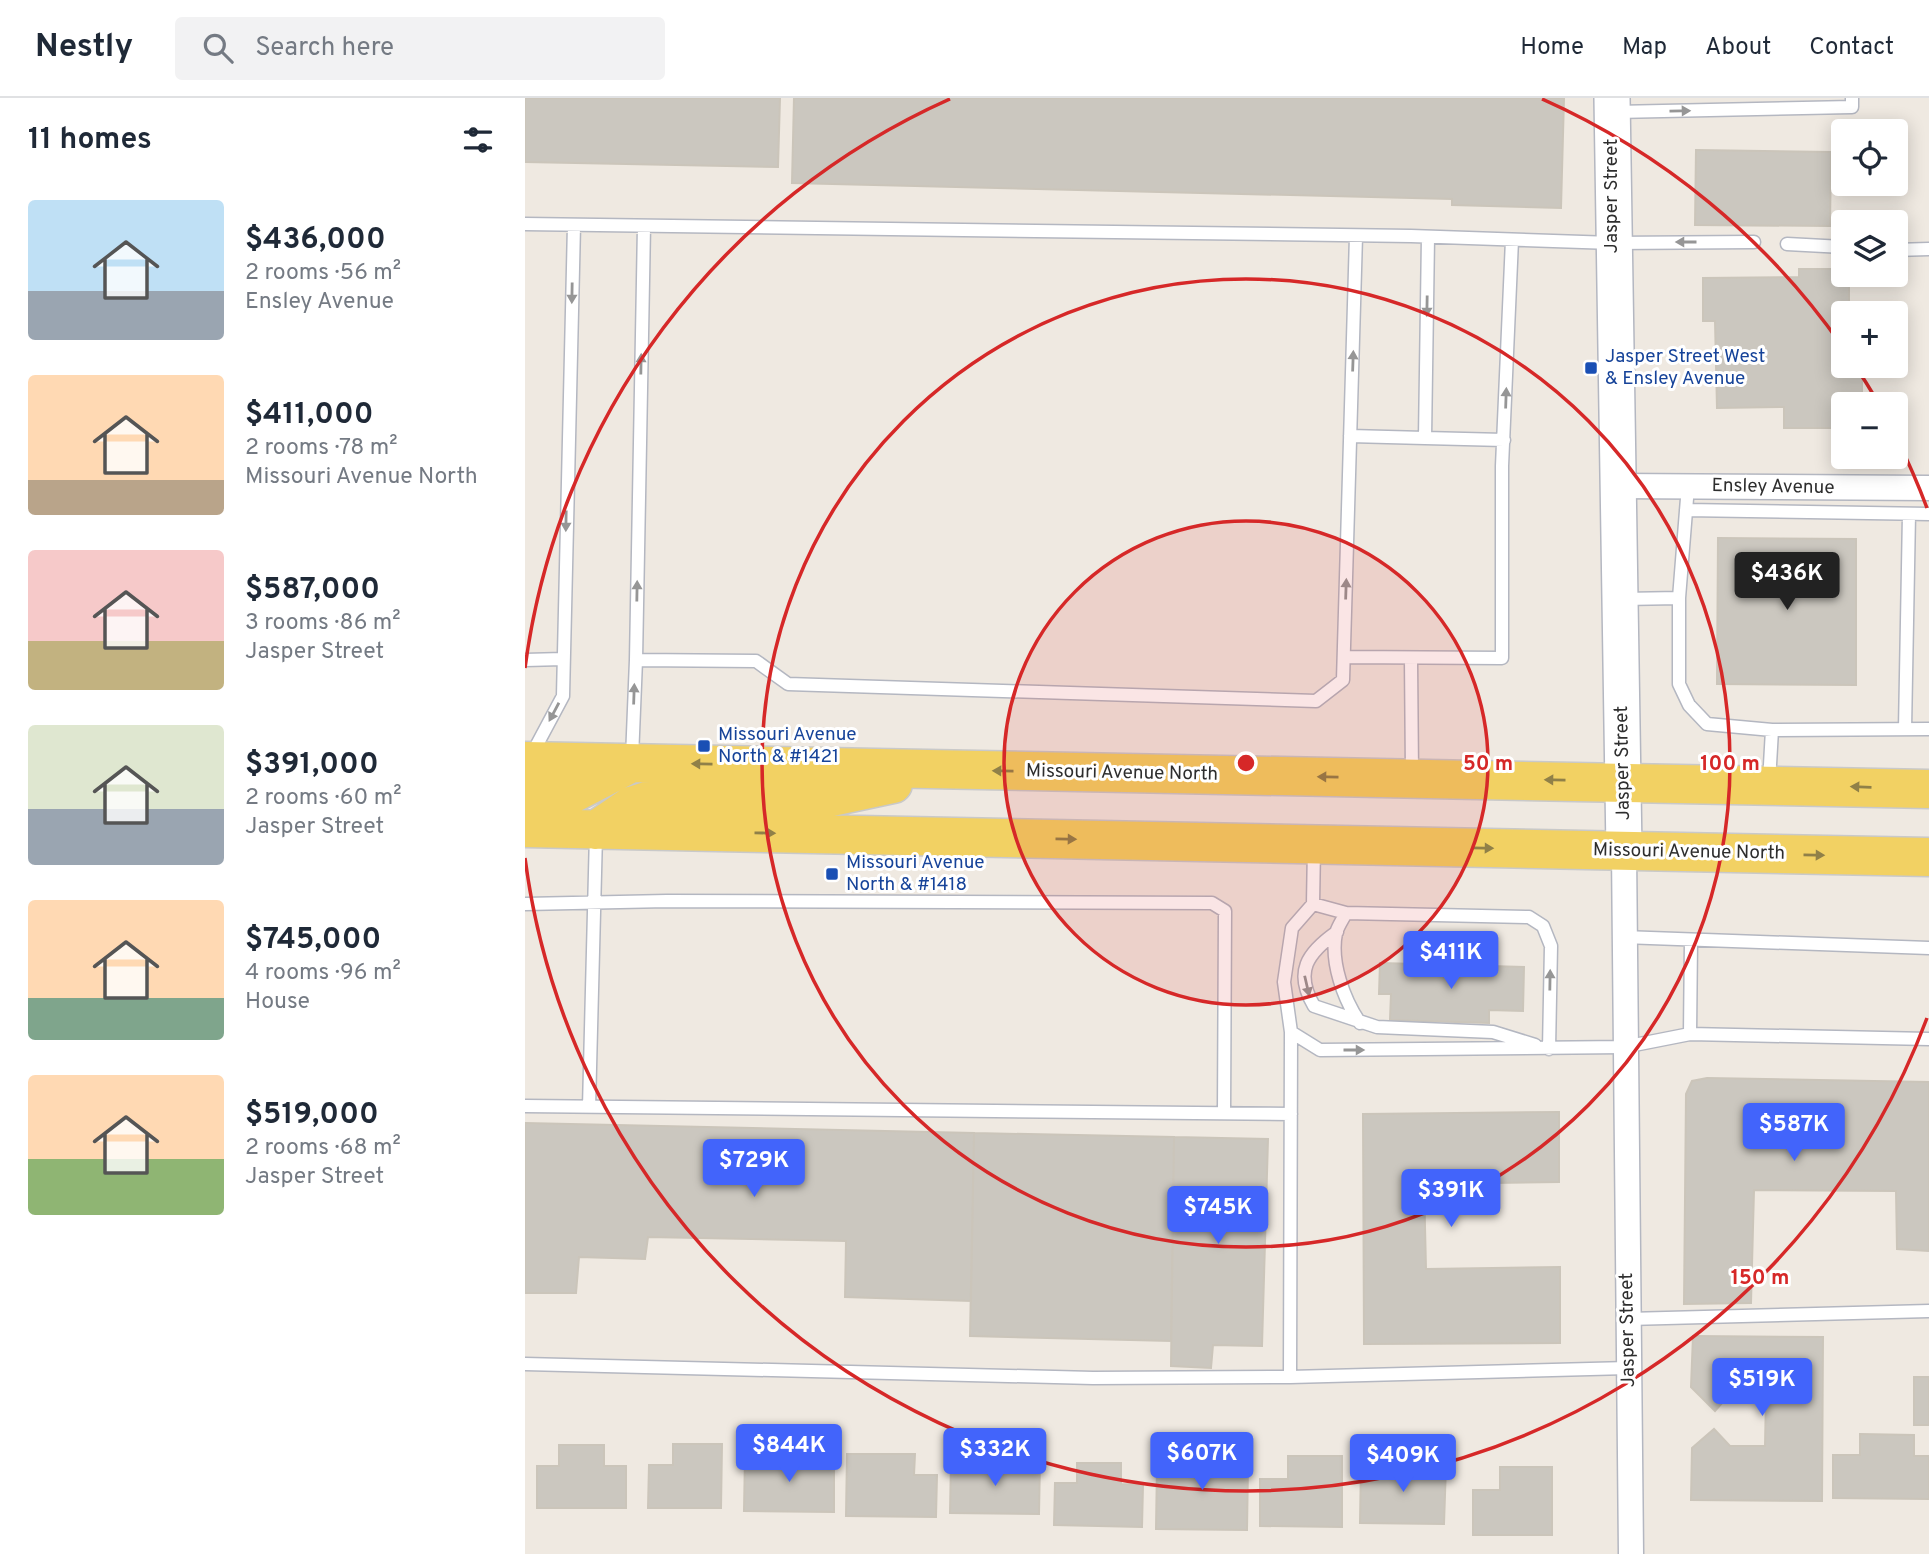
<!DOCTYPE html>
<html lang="en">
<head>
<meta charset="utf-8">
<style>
	:root { --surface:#fff; --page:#f2f2f3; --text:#1f2937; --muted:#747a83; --line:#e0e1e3; --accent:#4264fb }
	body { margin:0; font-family:Overpass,sans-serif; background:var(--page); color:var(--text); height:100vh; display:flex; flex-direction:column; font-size:26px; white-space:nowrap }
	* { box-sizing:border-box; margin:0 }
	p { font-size:23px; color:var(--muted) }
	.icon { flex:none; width:38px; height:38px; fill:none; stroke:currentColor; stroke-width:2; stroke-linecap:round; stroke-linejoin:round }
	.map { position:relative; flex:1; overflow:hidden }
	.details { display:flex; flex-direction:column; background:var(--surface); width:525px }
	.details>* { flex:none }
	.fabs { position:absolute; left:1306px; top:21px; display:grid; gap:14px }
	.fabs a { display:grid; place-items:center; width:77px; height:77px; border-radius:7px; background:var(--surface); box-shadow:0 4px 18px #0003; font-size:35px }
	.price { position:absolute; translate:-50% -60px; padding:0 16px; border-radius:7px; background:var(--accent); color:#fff; font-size:23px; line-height:46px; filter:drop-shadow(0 2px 4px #0008) }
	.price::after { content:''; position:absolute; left:50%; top:42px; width:21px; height:16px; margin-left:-10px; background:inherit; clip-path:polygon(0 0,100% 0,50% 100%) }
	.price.current { background:#222; color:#fff }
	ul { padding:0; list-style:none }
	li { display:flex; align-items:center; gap:21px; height:175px; padding:0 28px }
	li span { display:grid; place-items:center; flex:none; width:196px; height:140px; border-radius:7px; color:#555 }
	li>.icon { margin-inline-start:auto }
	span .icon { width:84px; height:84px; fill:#fffc; stroke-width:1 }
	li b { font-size:30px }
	h2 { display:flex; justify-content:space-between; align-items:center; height:84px; padding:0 28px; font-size:30px }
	header { display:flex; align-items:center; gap:42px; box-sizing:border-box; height:98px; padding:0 35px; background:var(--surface); border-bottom:2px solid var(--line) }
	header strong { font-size:33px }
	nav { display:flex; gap:38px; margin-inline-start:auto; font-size:24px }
	.search { width:490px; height:63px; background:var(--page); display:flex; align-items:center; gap:18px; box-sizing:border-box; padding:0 24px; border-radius:7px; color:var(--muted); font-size:26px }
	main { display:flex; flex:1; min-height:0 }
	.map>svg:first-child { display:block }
	.building { fill:#cbc7bf; stroke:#cbc5ba; stroke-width:2 }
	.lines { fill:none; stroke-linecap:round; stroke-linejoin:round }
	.lane-casing { stroke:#b4b7c1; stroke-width:15 }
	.street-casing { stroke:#b4b7c1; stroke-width:27 }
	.secondary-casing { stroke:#b4b7c1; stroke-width:38 }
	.primary-casing { stroke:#c9c9c9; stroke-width:41 }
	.lane { stroke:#fff; stroke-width:12 }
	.street { stroke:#fff; stroke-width:24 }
	.secondary { stroke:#fff; stroke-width:35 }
	.primary { stroke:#f2d163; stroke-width:38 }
	.oneway { fill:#969696 }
	.oneway2 { fill:#908048 }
	.ring { fill:none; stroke:#d62828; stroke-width:3.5 }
	.transit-dot { fill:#1a4fb4; stroke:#fff; stroke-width:2.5 }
	.labels { text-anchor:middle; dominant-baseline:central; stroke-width:6; stroke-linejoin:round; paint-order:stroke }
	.street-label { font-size:19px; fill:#2e2e2e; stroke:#fff }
	.transit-label { font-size:19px; fill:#164399; stroke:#fff; text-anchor:start }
	.centre { fill:#d62828; stroke:#fff; stroke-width:3.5 }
	.ring-label { font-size:21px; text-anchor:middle; font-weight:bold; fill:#d62828; stroke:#fff; stroke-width:6; stroke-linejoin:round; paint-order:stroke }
</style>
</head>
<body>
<header>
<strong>Nestly</strong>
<div class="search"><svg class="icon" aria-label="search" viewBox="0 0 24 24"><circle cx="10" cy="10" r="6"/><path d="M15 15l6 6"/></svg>Search here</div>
<nav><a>Home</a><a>Map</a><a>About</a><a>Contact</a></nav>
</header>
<main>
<section class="details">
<h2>11 homes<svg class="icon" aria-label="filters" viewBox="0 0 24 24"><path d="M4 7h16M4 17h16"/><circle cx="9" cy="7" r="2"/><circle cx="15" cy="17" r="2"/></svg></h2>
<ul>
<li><span style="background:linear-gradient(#bfe0f5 65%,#9aa5b1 0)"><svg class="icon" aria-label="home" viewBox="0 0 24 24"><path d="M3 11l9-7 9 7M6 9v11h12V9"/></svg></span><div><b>$436,000</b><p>2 rooms · 56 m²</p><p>Ensley Avenue</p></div></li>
<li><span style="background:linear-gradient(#ffd9b3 75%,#b9a48a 0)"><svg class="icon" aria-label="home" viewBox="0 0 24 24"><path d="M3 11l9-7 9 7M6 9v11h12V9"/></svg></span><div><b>$411,000</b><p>2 rooms · 78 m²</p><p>Missouri Avenue North</p></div></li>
<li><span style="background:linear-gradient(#f6c9c9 65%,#c2b280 0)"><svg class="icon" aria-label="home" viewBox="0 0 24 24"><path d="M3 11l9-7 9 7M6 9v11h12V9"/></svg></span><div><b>$587,000</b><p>3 rooms · 86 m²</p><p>Jasper Street</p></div></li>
<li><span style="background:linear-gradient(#dfe7d0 60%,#9aa5b1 0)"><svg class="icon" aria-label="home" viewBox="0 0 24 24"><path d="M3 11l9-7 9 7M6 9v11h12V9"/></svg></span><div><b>$391,000</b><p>2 rooms · 60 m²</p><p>Jasper Street</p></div></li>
<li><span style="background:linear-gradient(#ffd9b3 70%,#7fa58c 0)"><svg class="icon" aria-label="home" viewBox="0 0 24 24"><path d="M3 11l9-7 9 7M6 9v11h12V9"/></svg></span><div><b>$745,000</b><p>4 rooms · 96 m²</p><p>House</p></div></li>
<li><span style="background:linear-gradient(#ffd9b3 60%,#8fb573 0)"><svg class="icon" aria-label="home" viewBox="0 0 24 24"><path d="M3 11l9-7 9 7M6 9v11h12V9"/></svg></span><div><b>$519,000</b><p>2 rooms · 68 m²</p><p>Jasper Street</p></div></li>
</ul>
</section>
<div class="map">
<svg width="1404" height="1456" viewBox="0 0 1404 1456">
	<rect width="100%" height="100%" fill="#efe9e1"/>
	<path class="building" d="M 0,0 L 255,0 L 253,69 L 0,64 Z
		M 269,0 L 1039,0 L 1036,110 L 927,107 L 927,101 L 267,85 Z
		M 1171,52 L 1306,54 L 1305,128 L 1170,127 Z
		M 1274,171 L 1318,171 L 1318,177 L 1324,177 L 1324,215 L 1318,215 L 1318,268 L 1337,268 L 1337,306 L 1318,306 L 1318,330 L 1259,330 L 1259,309 L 1192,310 L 1190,223 L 1178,223 L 1178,180 L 1274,179 Z
		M 1193,440 L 1331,441 L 1331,587 L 1192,586 Z
		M 855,865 L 999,869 L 998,913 L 964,912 L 964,925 L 865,922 L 866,896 L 854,896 Z
		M 1182,980 L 1404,984 L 1404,1153 L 1372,1151 L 1371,1093 L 1229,1092 L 1226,1205 L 1159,1206 L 1161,996 L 1167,983 Z
		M 1034,1014 L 1034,1084 L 899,1086 L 901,1171 L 1035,1169 L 1035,1245 L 839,1246 L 838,1016 Z
		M 0,1025 L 449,1035 L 446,1203 L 320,1199 L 321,1143 L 123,1139 L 120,1161 L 54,1159 L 51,1195 L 0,1195 Z
		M 449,1035 L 649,1039 L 646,1243 L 445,1238 Z
		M 649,1039 L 743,1041 L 737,1248 L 688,1247 L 686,1270 L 646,1268 Z
		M 1168,1238 L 1298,1239 L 1297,1403 L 1166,1402 L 1167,1350 L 1189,1331 L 1205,1348 L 1240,1348 L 1241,1297 L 1205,1296 L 1190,1313 L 1166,1289 Z
		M 1389,1279 L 1404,1279 L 1404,1327 L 1389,1327 Z
		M 1335,1336 L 1389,1337 L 1389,1358 L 1404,1358 L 1404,1401 L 1308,1400 L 1308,1357 L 1335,1357 Z
		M 148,1346 L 197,1346 L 196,1410 L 123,1410 L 124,1367 L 148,1367 Z
		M 655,1346 L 700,1347 L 700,1368 L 723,1369 L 722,1432 L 631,1431 L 632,1367 L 655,1368 Z
		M 34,1347 L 79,1347 L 79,1368 L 101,1368 L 101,1410 L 12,1410 L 12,1368 L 34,1368 Z
		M 322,1356 L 390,1356 L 389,1377 L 412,1377 L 411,1419 L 321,1418 Z
		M 220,1358 L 309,1359 L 309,1414 L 219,1413 Z
		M 763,1358 L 817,1358 L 817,1429 L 735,1428 L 735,1381 L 763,1381 Z
		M 426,1363 L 515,1364 L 514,1416 L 425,1415 Z
		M 552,1365 L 596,1365 L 596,1386 L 618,1387 L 617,1429 L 529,1427 L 530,1385 L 552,1385 Z
		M 836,1366 L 921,1368 L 919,1426 L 835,1425 Z
		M 975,1369 L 1027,1369 L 1027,1437 L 948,1437 L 948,1392 L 975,1392 Z"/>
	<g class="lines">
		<g class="lane-casing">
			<path id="lane" d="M 1091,14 L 1327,9 L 1327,0
				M 0,126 L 886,138 L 1087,145 L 1229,144
				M 1262,146 L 1318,149
				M 1370,152 L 1404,151
				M 825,338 L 900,340 L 903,139
				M 900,340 L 979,342
				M 1161,412 L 1404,416
				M 1154,500 L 1163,388
				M 1098,501 L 1154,500 L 1154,586 L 1164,607 L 1182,626 L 1247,632 L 1404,631
				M 819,559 L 977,560 L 977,368 L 987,142
				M 886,561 L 887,676
				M 0,562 L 38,561
				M 111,562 L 119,128
				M 1380,631 L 1384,416
				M 7,656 L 38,598 L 49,127
				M 107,660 L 111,562 L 231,563 L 263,586 L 791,603 L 818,582 L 831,138
				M 1244,684 L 1247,632
				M 0,806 L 142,803 L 687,805 L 700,813 L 699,1015
				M 788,806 L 821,815 L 1004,819 L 1018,828 L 1026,848 L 1024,951
				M 821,815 C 818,821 813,828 811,835 C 805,864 819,902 835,925
				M 812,834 C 782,855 769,874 789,908 L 852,929 L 968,934 L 1010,947
				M 1098,839 L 1404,850
				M 766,934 L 795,952 L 1099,949 L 1165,936 L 1404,941
				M 1165,936 L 1166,843
				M 0,1008 L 766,1016
				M 64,1009 L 71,736
				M 1103,1221 L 1404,1213
				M 0,1266 L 568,1280 L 765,1279 L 1103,1270
				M 765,1279 L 766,934 L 759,884 L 767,830 L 788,806 L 789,749"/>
		</g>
		<g class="street-casing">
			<path id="street" d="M 1091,388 L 1404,390
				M 1099,753 L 1106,1456"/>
		</g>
		<g class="secondary-casing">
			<path id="secondary" d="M 1087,0 L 1099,753"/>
		</g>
		<g class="primary-casing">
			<path id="primary" d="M 0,663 L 1404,691
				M 0,697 L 47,696 L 103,667
				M 0,730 L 1404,759
				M 71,732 L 106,708 L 135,699 L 307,699 L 368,686"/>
		</g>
		<use href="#lane" class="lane"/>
		<use href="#street" class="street"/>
		<use href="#secondary" class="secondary"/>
		<use href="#primary" class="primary"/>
	</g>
	<defs><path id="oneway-solid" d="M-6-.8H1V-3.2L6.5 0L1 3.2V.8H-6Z" transform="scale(1.75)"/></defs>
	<g class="oneway">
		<use href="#oneway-solid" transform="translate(1155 13) rotate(-1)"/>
		<use href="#oneway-solid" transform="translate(1161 144) rotate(180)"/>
		<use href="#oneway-solid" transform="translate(47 195) rotate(91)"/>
		<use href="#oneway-solid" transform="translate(902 208) rotate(91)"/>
		<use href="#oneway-solid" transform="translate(828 263) rotate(-88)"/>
		<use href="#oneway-solid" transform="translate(116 266) rotate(-89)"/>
		<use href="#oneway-solid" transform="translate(981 300) rotate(-88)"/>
		<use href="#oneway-solid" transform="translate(41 423) rotate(91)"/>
		<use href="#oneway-solid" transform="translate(821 491) rotate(-88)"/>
		<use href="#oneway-solid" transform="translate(112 493) rotate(-89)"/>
		<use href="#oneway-solid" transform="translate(109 596) rotate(-88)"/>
		<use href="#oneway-solid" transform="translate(29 614) rotate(118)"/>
		<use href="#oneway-solid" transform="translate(1025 882) rotate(-89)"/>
		<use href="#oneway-solid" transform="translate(782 888) rotate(77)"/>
		<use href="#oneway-solid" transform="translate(829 952)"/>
	</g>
	<g class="oneway2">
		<use href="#oneway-solid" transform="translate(177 666) rotate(-179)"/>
		<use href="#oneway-solid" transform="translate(478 673) rotate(-179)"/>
		<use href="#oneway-solid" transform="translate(803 679) rotate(-179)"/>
		<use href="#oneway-solid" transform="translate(1030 682) rotate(-179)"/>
		<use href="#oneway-solid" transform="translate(1336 689) rotate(-178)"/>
		<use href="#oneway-solid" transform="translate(240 735) rotate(1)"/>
		<use href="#oneway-solid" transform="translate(541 741) rotate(1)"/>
		<use href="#oneway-solid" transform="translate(958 750) rotate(1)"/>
		<use href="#oneway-solid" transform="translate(1289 757) rotate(1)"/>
	</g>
	<circle cx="721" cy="665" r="242" fill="#d62828" fill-opacity=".12"/>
	<g class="ring">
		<circle cx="721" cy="665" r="242"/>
		<circle cx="721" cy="665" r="484"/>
		<path d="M1402 920A727 727 0 0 1 0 760M0 570A727 727 0 0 1 425 1M1017 1A727 727 0 0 1 1317 248M1331 269A727 727 0 0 1 1351 301M1372 341A727 727 0 0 1 1402 410"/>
	</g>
	<g class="transit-dot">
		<rect x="1059" y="263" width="14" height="14" rx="3.5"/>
		<rect x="172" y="641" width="14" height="14" rx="3.5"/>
		<rect x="300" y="769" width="14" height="14" rx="3.5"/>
	</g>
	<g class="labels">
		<g class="street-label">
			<text transform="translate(1087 98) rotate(-90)">Jasper Street</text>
			<text transform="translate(1248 389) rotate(1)">Ensley Avenue</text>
			<text transform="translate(1098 665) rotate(-91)">Jasper Street</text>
			<text transform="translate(597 675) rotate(1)">Missouri Avenue North</text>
			<text transform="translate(1164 754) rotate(1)">Missouri Avenue North</text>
			<text transform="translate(1103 1232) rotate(-91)">Jasper Street</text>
		</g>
		<g class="transit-label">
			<text x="1080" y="259">Jasper Street West<tspan x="1080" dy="22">&amp; Ensley Avenue</tspan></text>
			<text x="193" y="637">Missouri Avenue<tspan x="193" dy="22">North &amp; #1421</tspan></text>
			<text x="321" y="765">Missouri Avenue<tspan x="321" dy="22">North &amp; #1418</tspan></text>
		</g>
	</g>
	<circle cx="721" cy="665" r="10" class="centre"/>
	<g class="ring-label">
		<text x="963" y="672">50 m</text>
		<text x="1205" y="672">100 m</text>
		<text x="1235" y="1186">150 m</text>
	</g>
</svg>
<div class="fabs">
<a><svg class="icon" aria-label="locate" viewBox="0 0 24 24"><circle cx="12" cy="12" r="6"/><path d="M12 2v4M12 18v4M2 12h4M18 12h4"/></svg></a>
<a><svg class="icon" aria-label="layers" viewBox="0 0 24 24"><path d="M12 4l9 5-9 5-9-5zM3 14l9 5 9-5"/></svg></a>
<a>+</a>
<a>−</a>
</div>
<b class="price current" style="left:1262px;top:514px">$436K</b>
<b class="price" style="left:926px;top:893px">$411K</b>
<b class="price" style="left:1269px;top:1065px">$587K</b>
<b class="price" style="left:229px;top:1101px">$729K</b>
<b class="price" style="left:926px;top:1131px">$391K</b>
<b class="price" style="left:693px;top:1148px">$745K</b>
<b class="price" style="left:1237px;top:1320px">$519K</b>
<b class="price" style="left:264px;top:1386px">$844K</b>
<b class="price" style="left:470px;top:1390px">$332K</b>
<b class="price" style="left:677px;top:1394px">$607K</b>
<b class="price" style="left:878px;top:1396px">$409K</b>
</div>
</main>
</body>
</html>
